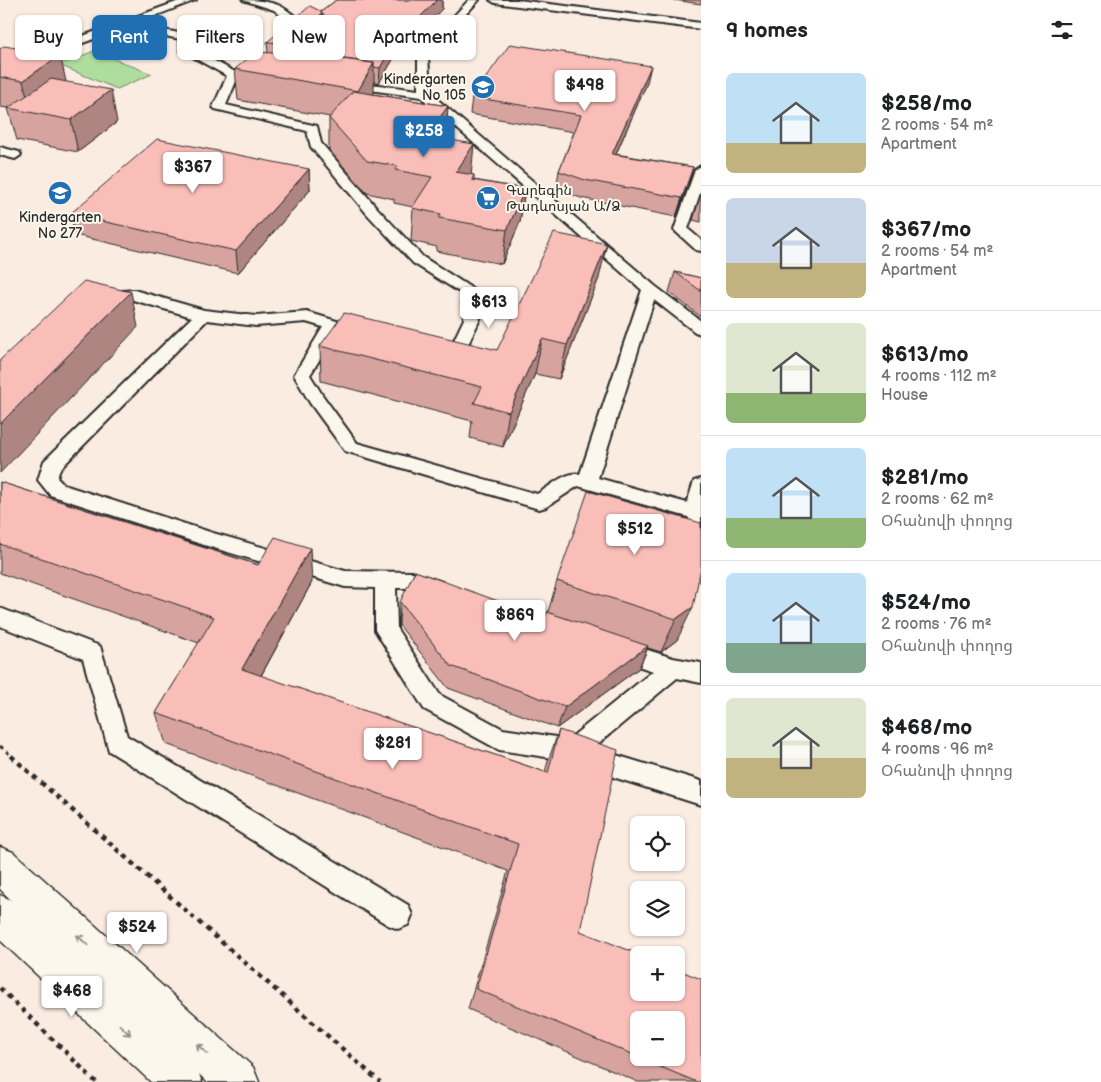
<!DOCTYPE html>
<html lang="en">
<head>
<meta charset="utf-8">
<style>
	:root { --surface:#fff; --page:#f2f2f2; --text:#202124; --muted:#757577; --line:#e0e0e0; --accent:#1f6fb2 }
	body { margin:0; font-family:"Balsamiq Sans","Noto Sans Armenian",sans-serif; background:var(--page); color:var(--text); height:100vh; display:flex; flex-direction:column; font-size:19px; white-space:nowrap }
	* { box-sizing:border-box; margin:0 }
	p { font-size:16px; color:var(--muted) }
	.icon { flex:none; width:28px; height:28px; fill:none; stroke:currentColor; stroke-width:2; stroke-linecap:round; stroke-linejoin:round }
	.map { position:relative; flex:1; overflow:hidden }
	.panel { display:flex; flex-direction:column; background:var(--surface); width:400px }
	.panel>* { flex:none }
	.hud { position:absolute; left:15px; top:15px; width:475px; height:45px; display:flex; gap:10px }
	.fabs { position:absolute; left:630px; top:816px; display:grid; gap:10px }
	.fabs a { display:grid; place-items:center; width:55px; height:55px; border-radius:8px; background:var(--surface); box-shadow:0 1px 4px #0004; font-size:25px }
	.price { position:absolute; translate:-50% -42px; padding:0 11px; border-radius:5px; background:#fff; color:#222; font-size:16px; line-height:32px; filter:drop-shadow(0 1px 2px #0008) }
	.price::after { content:''; position:absolute; left:50%; top:30px; width:15px; height:11px; margin-left:-8px; background:inherit; clip-path:polygon(0 0,100% 0,50% 100%) }
	.price.active { background:var(--accent); color:#fff }
	ul { padding:0; list-style:none }
	li { display:flex; align-items:center; gap:15px; height:125px; padding:0 25px }
	li+li { border-top:1px solid var(--line) }
	li span { display:grid; place-items:center; flex:none; width:140px; height:100px; border-radius:8px; color:#555 }
	li>.icon { margin-inline-start:auto }
	span .icon { width:60px; height:60px; fill:#fffc; stroke-width:1 }
	li b { font-size:21px }
	h2 { display:flex; justify-content:space-between; align-items:center; height:60px; padding:0 25px; font-size:21px }
	.tag { padding:0 18px; border-radius:8px; background:var(--surface); box-shadow:0 1px 4px #0004; font-size:18px; line-height:45px }
	.tag.active { background:var(--accent); color:#fff }
	main { display:flex; flex:1; min-height:0 }
	.map>svg:first-child { display:block }
	.green { fill:#aede9e; stroke:#6c8464 }
	.lines { fill:none; stroke-linecap:round; stroke-linejoin:round }
	.service-casing { stroke:#2b2b2b; stroke-width:4 }
	.secondary-casing { stroke:#2b2b2b; stroke-width:3 }
	.path-far1 { stroke:#2b2b2b; stroke-width:3; stroke-dasharray:4 4; stroke-linecap:butt }
	.path { stroke:#2b2b2b; stroke-width:4.5; stroke-dasharray:5 5; stroke-linecap:butt }
	.service { fill:#fbf7ec; fill-rule:evenodd }
	.secondary { fill:#fbf7ec; fill-rule:evenodd }
	.wall { fill:#d7a39f; stroke:#2b2b2b; fill-rule:evenodd }
	.shaded-wall { fill:#af8582; stroke:#2b2b2b }
	.building { fill:#fabeb9; stroke:#2b2b2b }
	.oneway { stroke:#93918c }
	.labels { text-anchor:middle; dominant-baseline:central; stroke-width:4; stroke-linejoin:round; paint-order:stroke }
	.far-poi-label { font-size:14px; fill:#2b2b2b; stroke:#fbf7ec; text-anchor:end }
</style>
</head>
<body>
<main>
<div class="map">
<svg width="701" height="1082" viewBox="0 0 701 1082">
	<rect width="100%" height="100%" fill="#fbece2"/>
	<filter id="ink" filterUnits="userSpaceOnUse"><feTurbulence type="fractalNoise" baseFrequency=".02" numOctaves="2"/><feDisplacementMap in="SourceGraphic" scale="10" xChannelSelector="R" yChannelSelector="G"/><feConvolveMatrix kernelMatrix="1 2 1 2 8 2 1 2 1" color-interpolation-filters="sRGB"/></filter>
	<g filter="url(#ink)">
		<path class="green" d="M 94,51 L 152,74 L 117,89 L 59,65 Z"/>
		<g class="lines">
			<g class="service-casing">
				<path id="service" d="M 182,0 L 196,0 L 134,24 L 189,35 L 189,47 L 235,72 L 265,75 L 267,77 L 261,80 L 237,79 L 226,105 L 317,126 L 321,143 L 378,209 L 423,257 L 476,291 L 480,319 L 465,351 L 439,357 L 433,356 L 431,352 L 433,348 L 452,344 L 464,319 L 461,293 L 413,263 L 368,215 L 311,147 L 307,131 L 215,109 L 213,107 L 227,76 L 180,50 L 180,39 L 124,28 L 0,73 L 0,66 Z
					M 243,0 C 256,0 266,1 278,5 C 286,8 291,14 298,18 C 310,26 326,28 335,40 L 315,82 L 307,82 L 305,80 L 325,40 L 291,23 L 274,10 Z
					M 469,0 L 479,0 L 428,55 L 430,93 L 655,286 L 701,321 L 701,334 L 695,332 L 654,300 L 598,478 L 687,503 L 694,481 L 701,479 L 701,529 L 694,527 L 688,517 L 578,486 L 546,507 L 539,509 L 345,451 L 310,403 L 294,375 L 323,327 L 306,322 L 256,326 L 207,320 L 60,469 L 57,478 L 64,485 L 213,533 L 345,571 L 412,572 L 442,582 L 445,588 L 442,594 L 435,596 L 411,588 L 396,588 L 397,629 L 440,695 L 503,729 L 569,739 L 653,671 L 611,657 L 608,650 L 611,643 L 619,641 L 673,658 L 701,663 L 701,683 L 677,678 L 593,748 L 701,781 L 701,805 L 588,769 L 579,766 L 577,760 L 573,761 L 499,750 L 424,709 L 375,630 L 375,588 L 345,587 L 204,545 L 50,495 L 38,480 L 44,461 L 192,317 L 133,300 L 100,299 L 97,296 L 100,293 L 134,290 L 204,310 L 256,316 L 307,312 L 366,330 L 368,333 L 366,336 L 360,338 L 337,331 L 310,375 L 323,396 L 357,443 L 537,494 C 548,488 567,470 580,474 L 642,290 L 421,97 L 347,87 L 341,84 L 347,81 L 418,90 L 418,54 Z
					M 490,0 L 518,0 L 701,23 L 701,29 L 495,3 Z
					M 0,147 L 19,152 L 21,155 L 15,159 L 0,155 Z
					M 701,166 L 701,190 L 688,229 L 701,240 L 701,251 L 696,250 L 674,230 L 695,170 Z
					M 0,608 L 100,646 L 127,736 L 408,905 L 412,915 L 408,925 L 398,929 L 388,925 L 109,751 L 83,659 L 0,626 Z"/>
			</g>
			<g class="secondary-casing">
				<path id="secondary" d="M 0,847 L 13,852 L 253,1067 L 259,1082 L 207,1082 L 199,1074 L 202,1082 L 151,1082 L 0,940 L 0,895 L 11,900 L 0,889 Z"/>
			</g>
			<path class="path-far1" d="M 0,746 L 13,757"/>
			<path class="path" d="M 11,756 L 380,1082
				M 0,988 L 96,1082"/>
			<use href="#service" class="service"/>
			<use href="#secondary" class="secondary"/>
		</g>
		<path class="wall" d="M 336,0 L 442,0 L 442,9 L 394,58 L 379,83 L 374,82 L 373,94 L 448,106 L 446,137 L 445,139 L 471,175 L 474,175 L 474,180 L 525,189 L 520,222 L 502,264 L 436,251 L 437,247 L 411,241 L 413,207 L 394,203 L 394,199 L 367,193 L 329,150 L 329,118 L 330,117 L 238,100 L 235,69 L 268,53 L 267,42 L 321,12 ZM 322,28 L 333,35 L 322,56 L 315,56 L 322,41 Z
			M 674,0 L 701,0 L 701,4 Z
			M 0,49 L 66,82 L 117,122 L 78,152 L 17,140 L 8,108 L 0,107 Z
			M 647,83 L 616,154 L 693,167 L 676,217 L 581,198 L 556,189 L 559,171 L 574,132 L 470,114 L 472,97 Z
			M 309,169 L 310,190 L 238,273 L 75,235 L 70,214 Z
			M 701,194 L 701,222 L 693,220 Z
			M 675,272 L 701,278 L 701,317 L 669,292 Z
			M 599,278 L 559,379 L 535,374 L 503,447 L 470,438 L 472,421 L 321,381 L 320,346 L 497,350 Z
			M 0,482 L 312,582 L 261,676 L 545,772 L 548,761 L 559,730 L 580,931 L 701,1082 L 638,1082 L 468,1009 L 508,871 L 166,744 L 156,713 L 199,643 L 0,573 Z
			M 701,523 L 677,640 L 661,652 L 648,648 L 639,668 L 557,728 L 448,688 L 399,625 L 400,602 L 545,618 L 548,612 L 557,581 Z"/>
		<path class="shaded-wall" d="M 437,0 L 442,0 L 442,9 L 394,58 L 379,83 L 380,68 L 394,43 Z
			M 322,12 L 322,41 L 306,74 L 305,44 Z
			M 60,55 L 67,86 L 31,112 L 23,81 Z
			M 374,63 L 374,93 L 358,122 L 358,91 Z
			M 651,66 L 647,83 L 608,172 L 612,154 Z
			M 111,90 L 117,122 L 78,152 L 71,120 Z
			M 448,106 L 446,137 L 425,168 L 427,136 Z
			M 474,144 L 471,177 L 456,172 Z
			M 693,167 L 688,185 L 676,217 L 682,198 Z
			M 309,169 L 310,190 L 238,273 L 236,251 Z
			M 525,189 L 520,222 L 502,264 L 507,230 Z
			M 607,244 L 599,278 L 559,379 L 567,345 Z
			M 131,292 L 138,327 L 0,473 L 0,424 Z
			M 542,339 L 535,374 L 503,447 L 509,412 Z
			M 310,548 L 312,582 L 247,701 L 242,669 Z
			M 693,607 L 677,640 L 661,652 L 676,619 Z
			M 648,646 L 639,668 L 557,728 L 565,707 Z"/>
		<path class="building" d="M 336,0 L 437,0 L 394,43 L 380,68 L 374,67 L 374,63 L 322,56 L 337,26 L 332,20 L 322,14 L 321,12 Z
			M 310,6 L 322,12 L 305,44 L 267,42 Z
			M 510,44 L 651,66 L 612,154 L 693,167 L 682,198 L 585,180 L 559,171 L 581,115 L 472,97 Z
			M 4,46 L 60,55 L 23,81 L 0,77 L 0,49 Z
			M 256,52 L 310,55 L 374,63 L 358,91 L 235,69 Z
			M 51,79 L 111,90 L 71,120 L 8,108 Z
			M 353,91 L 448,106 L 427,136 L 474,144 L 456,172 L 474,175 L 472,180 L 525,189 L 507,230 L 439,218 L 441,214 L 412,208 L 432,177 L 395,170 L 398,166 L 367,161 L 329,118 Z
			M 157,139 L 309,169 L 236,251 L 70,214 Z
			M 554,233 L 607,244 L 567,345 L 542,339 L 509,412 L 474,403 L 482,387 L 320,346 L 344,313 L 497,350 Z
			M 675,272 L 701,278 L 701,291 Z
			M 84,281 L 131,292 L 0,424 L 0,360 Z
			M 0,482 L 258,565 L 275,537 L 310,548 L 242,669 L 548,773 L 559,730 L 618,750 L 580,931 L 641,955 L 639,955 L 639,992 L 676,992 L 676,969 L 701,979 L 701,1082 L 697,1082 L 639,1058 L 676,1058 L 676,1020 L 639,1020 L 639,1057 L 476,989 L 518,844 L 156,713 L 214,617 L 0,544 Z
			M 588,491 L 701,523 L 701,567 L 693,607 L 676,619 L 557,581 Z
			M 415,571 L 545,618 L 547,612 L 648,646 L 565,707 L 451,666 L 400,602 Z"/>
		<defs><path id="oneway-shaft" d="M-6 0H5M1.5-3L5.5 0L1.5 3" fill="none" stroke-width="1.6" stroke-linecap="round" stroke-linejoin="round" transform="scale(1.25)"/></defs>
		<g class="oneway">
			<use href="#oneway-shaft" transform="translate(82 940) rotate(-138)"/>
			<use href="#oneway-shaft" transform="translate(125 1030) rotate(43)"/>
			<use href="#oneway-shaft" transform="translate(202 1049) rotate(-138)"/>
		</g>
	</g>
	<defs>
		<g id="school-disc" transform="scale(1.25)"><circle r="9.5" fill="#1f6fb2" stroke="#fbf7ec"/><path d="M0-5L7-2L0 1L-7-2ZM-4 1L0 2.5L4 1V4Q0 6-4 4Z" fill="#fff"/></g>
		<g id="supermarket-disc" transform="scale(1.25)"><circle r="9.5" fill="#1f6fb2" stroke="#fbf7ec"/><path d="M-6-5.5h2.5l.6 2H6L4.5 2H-2.5L-4.4-4H-6ZM-1.5 3.2a1.3 1.3 0 1 0 .1 0ZM3 3.2a1.3 1.3 0 1 0 .1 0Z" fill="#fff"/></g>
	</defs>
	<g fill-rule="evenodd">
		<use href="#school-disc" x="483" y="87"/>
		<use href="#school-disc" x="60" y="193"/>
		<use href="#supermarket-disc" x="488" y="198"/>
	</g>
	<g class="labels">
		<g class="far-poi-label">
			<text x="466" y="79">Kindergarten<tspan x="466" dy="16">No 105</tspan></text>
			<text x="506" y="190" text-anchor="start">Գարեգին<tspan x="506" dy="16">Թադևոսյան Ա/Ձ</tspan></text>
			<text x="60" y="217" text-anchor="middle">Kindergarten<tspan x="60" dy="16">No 277</tspan></text>
		</g>
	</g>
</svg>
<div class="fabs">
<a><svg class="icon" aria-label="locate" viewBox="0 0 24 24"><circle cx="12" cy="12" r="6"/><path d="M12 2v4M12 18v4M2 12h4M18 12h4"/></svg></a>
<a><svg class="icon" aria-label="layers" viewBox="0 0 24 24"><path d="M12 4l9 5-9 5-9-5zM3 14l9 5 9-5"/></svg></a>
<a>+</a>
<a>−</a>
</div>
<b class="price" style="left:585px;top:112px">$498</b>
<b class="price active" style="left:424px;top:158px">$258</b>
<b class="price" style="left:193px;top:194px">$367</b>
<b class="price" style="left:489px;top:329px">$613</b>
<b class="price" style="left:635px;top:556px">$512</b>
<b class="price" style="left:515px;top:642px">$869</b>
<b class="price" style="left:393px;top:770px">$281</b>
<b class="price" style="left:137px;top:954px">$524</b>
<b class="price" style="left:72px;top:1018px">$468</b>
<div class="hud">
<a class="tag">Buy</a>
<a class="tag active">Rent</a>
<a class="tag">Filters</a>
<a class="tag">New</a>
<a class="tag">Apartment</a>
</div>
</div>
<section class="panel">
<h2>9 homes<svg class="icon" aria-label="filters" viewBox="0 0 24 24"><path d="M4 7h16M4 17h16"/><circle cx="9" cy="7" r="2"/><circle cx="15" cy="17" r="2"/></svg></h2>
<ul>
<li><span style="background:linear-gradient(#bfe0f5 70%,#c2b280 0)"><svg class="icon" aria-label="home" viewBox="0 0 24 24"><path d="M3 11l9-7 9 7M6 9v11h12V9"/></svg></span><div><b>$258/mo</b><p>2 rooms · 54 m²</p><p>Apartment</p></div></li>
<li><span style="background:linear-gradient(#c9d6e8 65%,#c2b280 0)"><svg class="icon" aria-label="home" viewBox="0 0 24 24"><path d="M3 11l9-7 9 7M6 9v11h12V9"/></svg></span><div><b>$367/mo</b><p>2 rooms · 54 m²</p><p>Apartment</p></div></li>
<li><span style="background:linear-gradient(#dfe7d0 70%,#8fb573 0)"><svg class="icon" aria-label="home" viewBox="0 0 24 24"><path d="M3 11l9-7 9 7M6 9v11h12V9"/></svg></span><div><b>$613/mo</b><p>4 rooms · 112 m²</p><p>House</p></div></li>
<li><span style="background:linear-gradient(#bfe0f5 70%,#8fb573 0)"><svg class="icon" aria-label="home" viewBox="0 0 24 24"><path d="M3 11l9-7 9 7M6 9v11h12V9"/></svg></span><div><b>$281/mo</b><p>2 rooms · 62 m²</p><p>Օհանովի փողոց</p></div></li>
<li><span style="background:linear-gradient(#bfe0f5 70%,#7fa58c 0)"><svg class="icon" aria-label="home" viewBox="0 0 24 24"><path d="M3 11l9-7 9 7M6 9v11h12V9"/></svg></span><div><b>$524/mo</b><p>2 rooms · 76 m²</p><p>Օհանովի փողոց</p></div></li>
<li><span style="background:linear-gradient(#dfe7d0 60%,#c2b280 0)"><svg class="icon" aria-label="home" viewBox="0 0 24 24"><path d="M3 11l9-7 9 7M6 9v11h12V9"/></svg></span><div><b>$468/mo</b><p>4 rooms · 96 m²</p><p>Օհանովի փողոց</p></div></li>
</ul>
</section>
</main>
</body>
</html>
